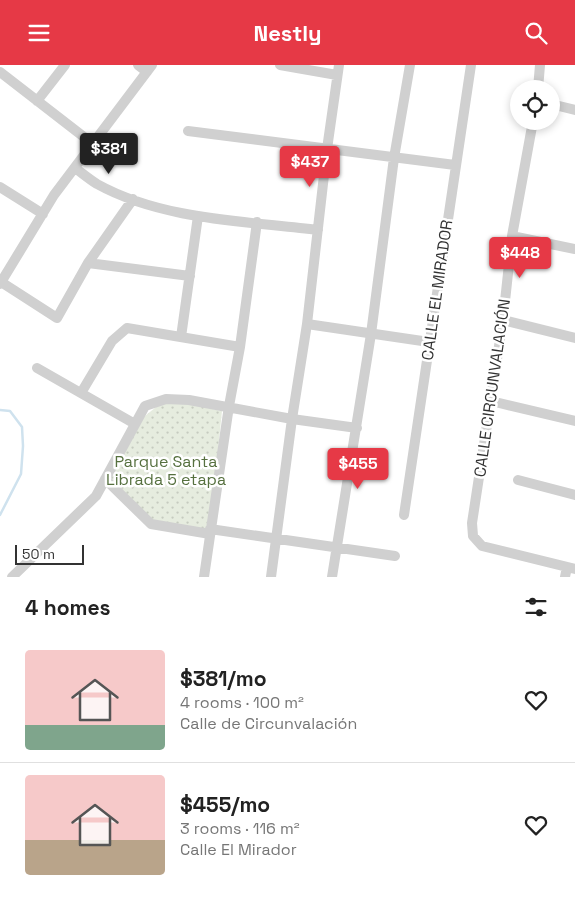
<!DOCTYPE html>
<html lang="en">
<head>
<meta charset="utf-8">
<style>
	:root { --surface:#fff; --page:#f6f6f6; --text:#222; --muted:#767676; --line:#e0e0e0; --accent:#e63946 }
	body { margin:0; font-family:"Space Grotesk",sans-serif; background:var(--page); color:var(--text); height:100vh; display:flex; flex-direction:column; font-size:19px; white-space:nowrap }
	* { box-sizing:border-box; margin:0 }
	p { font-size:16px; color:var(--muted) }
	.icon { flex:none; width:28px; height:28px; fill:none; stroke:currentColor; stroke-width:2; stroke-linecap:round; stroke-linejoin:round }
	.map { position:relative; height:512px; overflow:hidden }
	.sheet { display:flex; flex-direction:column; background:var(--surface); flex:1 }
	.sheet>* { flex:none }
	.fabs { position:absolute; left:510px; top:15px; display:grid; gap:10px }
	.fabs a { display:grid; place-items:center; width:50px; height:50px; border-radius:50%; background:var(--surface); box-shadow:0 2px 8px #0003; font-size:25px }
	.scale { position:absolute; left:15px; bottom:12px; width:69px; box-sizing:border-box; padding-left:5px; border:2px solid #333; border-top:0; font-size:14px; line-height:18px; white-space:nowrap; color:#333; -webkit-text-stroke:4px #fff; paint-order:stroke }
	.price { position:absolute; translate:-50% -42px; padding:0 11px; border-radius:5px; background:var(--accent); color:#fff; font-size:16px; line-height:32px; filter:drop-shadow(0 1px 2px #0008) }
	.price::after { content:''; position:absolute; left:50%; top:30px; width:15px; height:11px; margin-left:-8px; background:inherit; clip-path:polygon(0 0,100% 0,50% 100%) }
	.price.selected { background:#222; color:#fff }
	ul { padding:0; list-style:none }
	li { display:flex; align-items:center; gap:15px; height:125px; padding:0 25px }
	li+li { border-top:1px solid var(--line) }
	li span { display:grid; place-items:center; flex:none; width:140px; height:100px; border-radius:5px; color:#555 }
	li>.icon { margin-inline-start:auto }
	span .icon { width:60px; height:60px; fill:#fffc; stroke-width:1 }
	li b { font-size:21px }
	h2 { display:flex; justify-content:space-between; align-items:center; height:60px; padding:0 25px; font-size:21px }
	header { display:flex; justify-content:space-between; align-items:center; height:65px; padding:0 25px; background:var(--accent); color:#fff; font-size:22px; font-weight:700 }
	.map>svg:first-child { display:block }
	.park { fill:url(#park-dots) }
	.lines { fill:none; stroke-linecap:round; stroke-linejoin:round }
	.stream { stroke:#cfe2ee; stroke-width:2.5 }
	.minor { stroke:#d0d0d0; stroke-width:10 }
	.labels { text-anchor:middle; dominant-baseline:central; stroke-width:5; stroke-linejoin:round; paint-order:stroke }
	.street-label { font-size:16px; fill:#333; stroke:#fff }
	.park-label { font-size:16px; fill:#56703f; stroke:#fff }
</style>
</head>
<body>
<header><svg class="icon" aria-label="menu" viewBox="0 0 24 24"><path d="M4 6h16M4 12h16M4 18h16"/></svg>Nestly<svg class="icon" aria-label="search" viewBox="0 0 24 24"><circle cx="10" cy="10" r="6"/><path d="M15 15l6 6"/></svg></header>
<div class="map">
<svg width="575" height="512" viewBox="0 0 575 512">
	<defs>
		<pattern id="park-dots" width="8" height="8" patternUnits="userSpaceOnUse" patternTransform="scale(1.25)"><rect width="8" height="8" fill="#e6ecdf"/><path d="M2 2h.1M6 6h.1" fill="none" stroke="#c6cbc0" stroke-width="1.8" stroke-linecap="round"/></pattern>
	</defs>
	<rect width="100%" height="100%" fill="#fff"/>
	<path class="park" d="M 166,334 L 222,346 L 210,464 L 151,459 L 105,414 L 135,359 Z"/>
	<g class="lines">
		<path class="stream" d="M 0,345 L 10,346 L 22,362 L 23,381 L 21,409 L 0,450"/>
		<path class="minor" d="M 138,0 L 147,7
			M 280,0 L 337,10
			M 0,7 L 93,79
			M 538,24 L 540,0
			M 37,36 L 65,0
			M 551,39 L 575,45
			M 533,56 L 512,171 L 503,255 L 472,458 L 473,471 L 482,481 L 575,504
			M 188,66 L 455,100
			M 75,103 C 82,108 89,114 97,119 C 162,155 245,156 318,165
			M 0,122 L 43,149
			M 512,171 L 575,184
			M 88,198 L 190,211
			M 1,217 L 57,253 L 88,198 L 133,134
			M 0,219 L 54,130 L 152,0
			M 503,255 L 575,273
			M 307,259 L 429,277
			M 181,272 L 198,151
			M 37,303 L 135,359
			M 81,328 L 112,276 L 127,263 L 240,282
			M 491,336 L 575,356
			M 105,414 L 151,459 L 210,469
			M 518,415 L 575,430
			M 404,450 L 471,0
			M 210,464 L 395,491
			M 12,512 L 96,431 L 145,341 L 166,334 L 189,335 L 292,354 L 357,363
			M 204,512 L 229,341 L 240,282 L 257,157
			M 271,512 L 292,354 L 307,259 L 327,84 L 339,0
			M 332,512 L 371,269 L 394,93 L 410,0
			M 565,512 L 567,502"/>
	</g>
	<g class="labels">
		<g class="street-label">
			<text transform="translate(437 225) rotate(-82)">CALLE EL MIRADOR</text>
			<text transform="translate(492 323) rotate(-82)">CALLE CIRCUNVALACIÓN</text>
		</g>
		<g class="park-label">
			<text x="166" y="396">Parque Santa<tspan x="166" dy="18">Librada 5 etapa</tspan></text>
		</g>
	</g>
</svg>
<div class="fabs">
<a><svg class="icon" aria-label="locate" viewBox="0 0 24 24"><circle cx="12" cy="12" r="6"/><path d="M12 2v4M12 18v4M2 12h4M18 12h4"/></svg></a>
</div>
<div class="scale">50 m</div>
<b class="price selected" style="left:109px;top:110px">$381</b>
<b class="price" style="left:310px;top:123px">$437</b>
<b class="price" style="left:520px;top:214px">$448</b>
<b class="price" style="left:358px;top:425px">$455</b>
</div>
<section class="sheet">
<h2>4 homes<svg class="icon" aria-label="filters" viewBox="0 0 24 24"><path d="M4 7h16M4 17h16"/><circle cx="9" cy="7" r="2"/><circle cx="15" cy="17" r="2"/></svg></h2>
<ul>
<li><span style="background:linear-gradient(#f6c9c9 75%,#7fa58c 0)"><svg class="icon" aria-label="home" viewBox="0 0 24 24"><path d="M3 11l9-7 9 7M6 9v11h12V9"/></svg></span><div><b>$381/mo</b><p>4 rooms · 100 m²</p><p>Calle de Circunvalación</p></div><svg class="icon" aria-label="heart" viewBox="0 0 24 24"><path d="M12 20l-8-8c-3-5 5-10 8-4 3-6 11-1 8 4z"/></svg></li>
<li><span style="background:linear-gradient(#f6c9c9 65%,#b9a48a 0)"><svg class="icon" aria-label="home" viewBox="0 0 24 24"><path d="M3 11l9-7 9 7M6 9v11h12V9"/></svg></span><div><b>$455/mo</b><p>3 rooms · 116 m²</p><p>Calle El Mirador</p></div><svg class="icon" aria-label="heart" viewBox="0 0 24 24"><path d="M12 20l-8-8c-3-5 5-10 8-4 3-6 11-1 8 4z"/></svg></li>
</ul>
</section>
</body>
</html>
